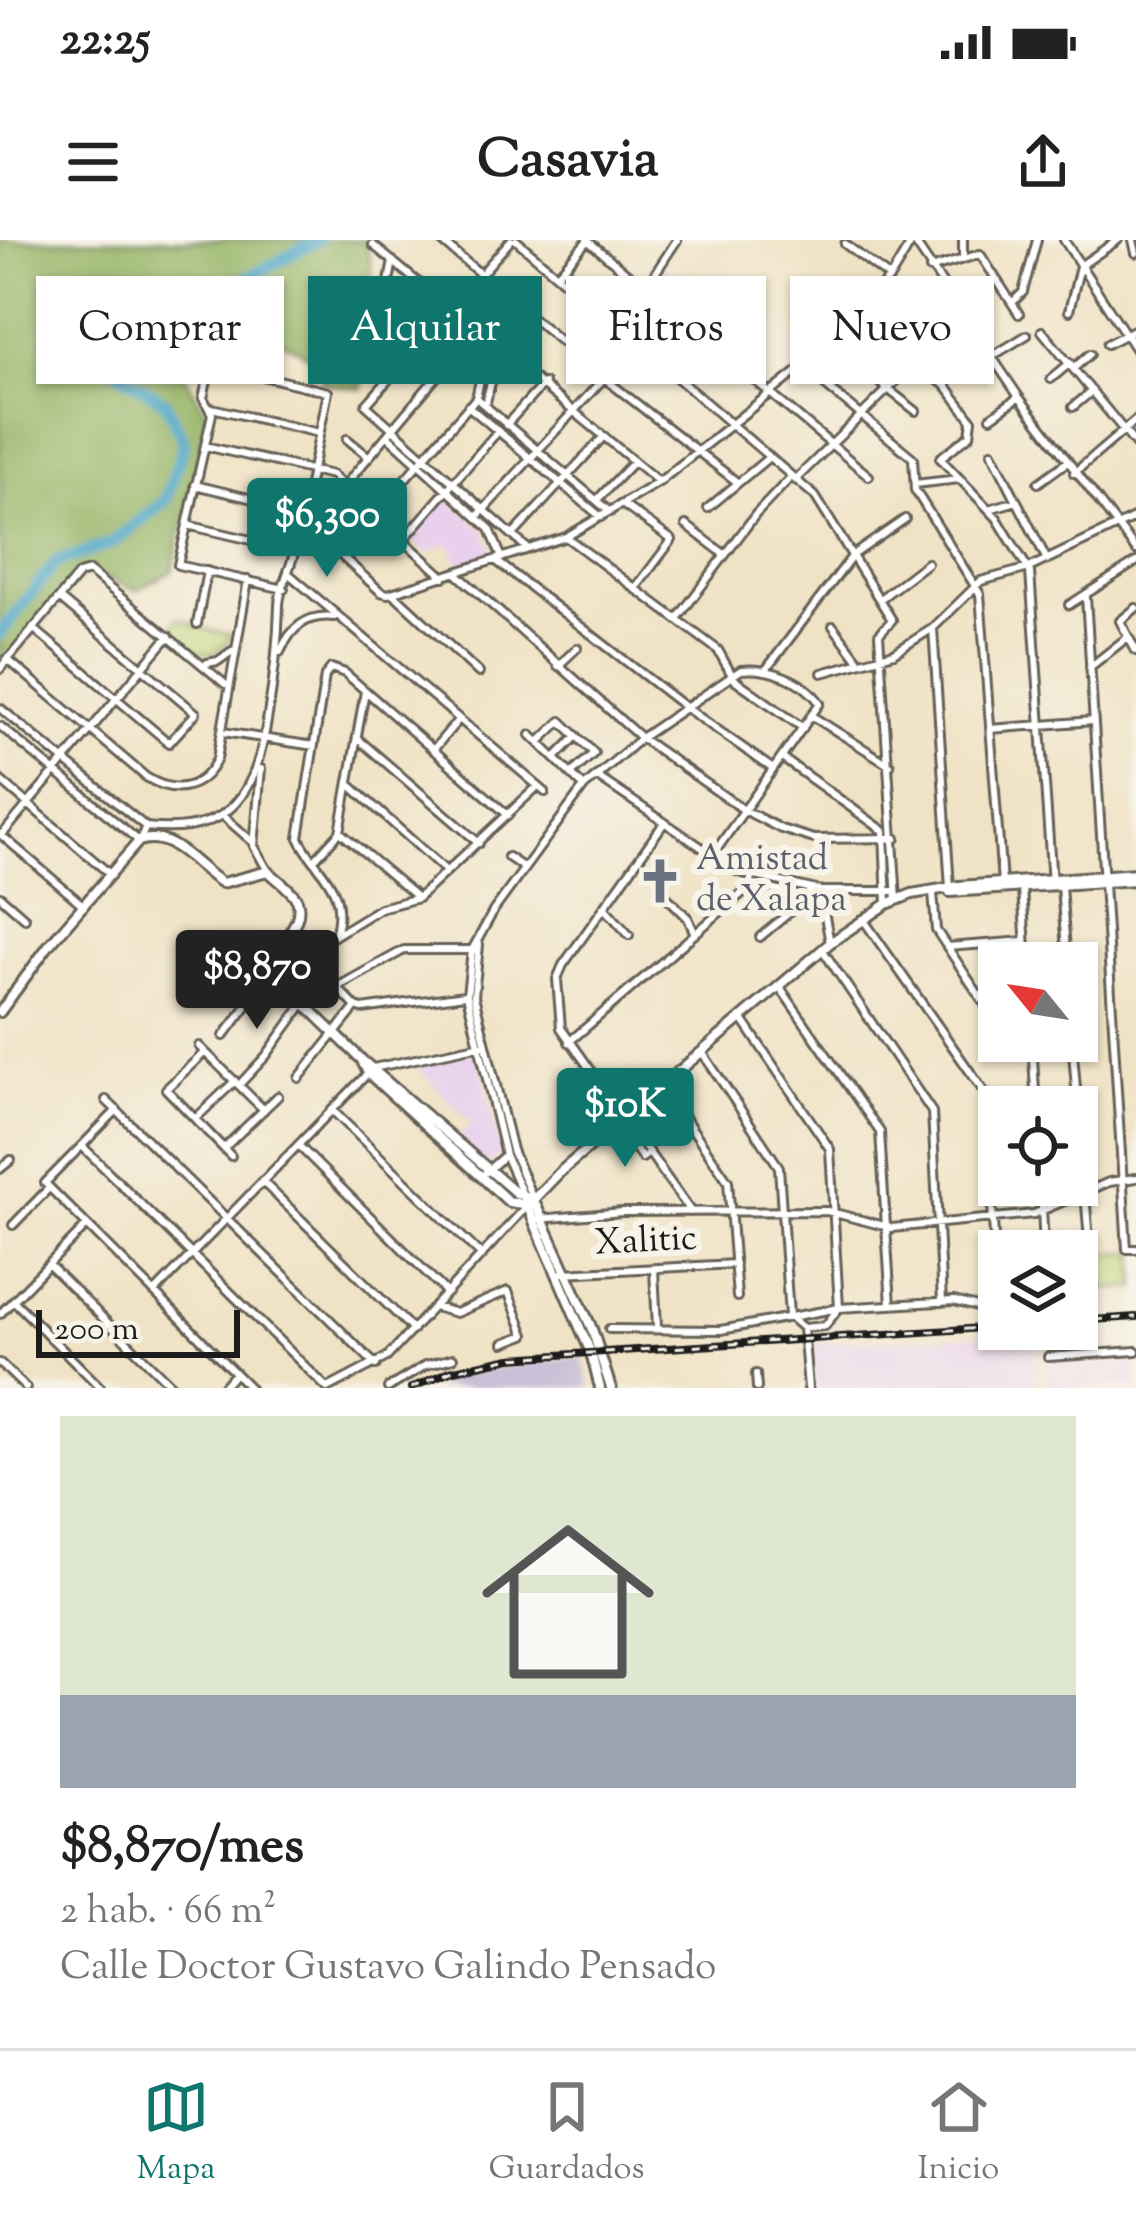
<!DOCTYPE html>
<html lang="es">
<head>
<meta charset="utf-8">
<style>
	:root { --surface:#fff; --page:#f2f2f2; --text:#222; --muted:#767676; --line:#e0e0e0; --accent:#0f766e }
	body { margin:0; font-family:"Sorts Mill Goudy",serif; background:var(--page); color:var(--text); height:100vh; display:flex; flex-direction:column; font-size:45px; white-space:nowrap }
	* { box-sizing:border-box; margin:0 }
	p { font-size:39px; color:var(--muted) }
	.icon { flex:none; width:66px; height:66px; fill:none; stroke:currentColor; stroke-width:2; stroke-linecap:round; stroke-linejoin:round }
	.map { position:relative; height:1148px; overflow:hidden }
	.side { display:flex; flex-direction:column; background:var(--surface); flex:1 }
	.side>* { flex:none }
	.banner { position:absolute; left:36px; top:36px; width:1065px; height:108px; display:flex; gap:24px }
	.needle { width:78px; rotate:300deg }
	.buttons { position:absolute; left:978px; top:702px; display:grid; gap:24px }
	.buttons a { display:grid; place-items:center; width:120px; height:120px; border-radius:0px; background:var(--surface); box-shadow:0 3px 9px #0004; font-size:60px }
	.scale { position:absolute; left:36px; bottom:30px; width:204px; box-sizing:border-box; padding-left:12px; border:6px solid #1c1c1c; border-top:0; font-size:33px; line-height:42px; white-space:nowrap; color:#1c1c1c; -webkit-text-stroke:9px #f7f3e8; paint-order:stroke }
	.price { position:absolute; translate:-50% -102px; padding:0 27px; border-radius:12px; background:var(--accent); color:#fff; font-size:39px; line-height:78px; filter:drop-shadow(0 3px 6px #0008) }
	.price::after { content:''; position:absolute; left:50%; top:72px; width:36px; height:27px; margin-left:-18px; background:inherit; clip-path:polygon(0 0,100% 0,50% 100%) }
	.price.on { background:#222; color:#fff }
	ul { padding:0; list-style:none }
	li { display:grid; align-content:center; gap:24px; height:636px; padding:0 60px }
	li span { display:grid; place-items:center; height:372px; border-radius:0px; color:#555 }
	li>.icon { margin-inline-start:auto }
	span .icon { width:216px; height:216px; fill:#fffc; stroke-width:1 }
	li b { font-size:51px }
	.tag { padding:0 42px; border-radius:0px; background:var(--surface); box-shadow:0 3px 9px #0004; font-size:42px; line-height:108px }
	.tag.on { background:var(--accent); color:#fff }
	.status { display:flex; justify-content:space-between; align-items:center; height:84px; padding:0 60px; background:var(--surface); direction:ltr }
	.status svg { height:33px; fill:currentColor }
	header { display:flex; justify-content:space-between; align-items:center; height:156px; padding:0 60px; background:var(--surface); font-size:54px; font-weight:700 }
	.menu { display:flex; justify-content:space-around; align-items:center; height:168px; border-top:3px solid var(--line); background:var(--surface); font-size:33px; color:var(--muted) }
	.menu a { display:grid; justify-items:center; gap:6px }
	.menu .on { color:var(--accent) }
	.map>svg:first-child { display:block }
	.built { fill:#e9d1ed }
	.industrial { fill:#c9bfd7 }
	.green { fill:#bfd579; stroke:#6e784a; stroke-width:3 }
	.forest { fill:#97b669; stroke:#5a6942; stroke-width:3 }
	.lines { fill:none; stroke-linecap:round; stroke-linejoin:round }
	.river { stroke:#48a5c7; stroke-width:12 }
	.minor-casing { stroke:#666157; stroke-width:12 }
	.tertiary-casing { stroke:#666157; stroke-width:14 }
	.secondary-casing { stroke:#666157; stroke-width:14 }
	.minor { stroke:#fff; stroke-width:6 }
	.tertiary { stroke:#fff; stroke-width:8 }
	.secondary { stroke:#fff; stroke-width:8 }
	.rail-casing { stroke:#1c1c1c; stroke-width:8 }
	.rail { stroke:#f7f3e8; stroke-width:3; stroke-dasharray:9; stroke-linecap:butt }
	.labels { text-anchor:middle; dominant-baseline:central; stroke-width:12; stroke-linejoin:round; paint-order:stroke }
	.worship-label { font-size:36px; fill:#5b616d; stroke:#f7f3e8; text-anchor:start }
	.street-label { font-size:36px; fill:#1c1c1c; stroke:#f7f3e8 }
</style>
</head>
<body>
<div class="status"><b>22:25</b><svg viewBox="0 0 49 12"><path d="M0 12V9h3v3zM5 12V6h3v6zM10 12V3h3v9zM15 12V0h3v12zM26 1h20v11H26zM47 4h2v5h-2z"/></svg></div>
<header><svg class="icon" aria-label="menu" viewBox="0 0 24 24"><path d="M4 6h16M4 12h16M4 18h16"/></svg>Casavia<svg class="icon" aria-label="share" viewBox="0 0 24 24"><path d="M12 15V3M7 8l5-5 5 5M5 13v7h14v-7"/></svg></header>
<div class="map">
<svg width="1136" height="1148" viewBox="0 0 1136 1148">
	<rect width="100%" height="100%" fill="#f7f3e8"/>
	<filter id="ink" filterUnits="userSpaceOnUse"><feTurbulence type="fractalNoise" baseFrequency=".00833" numOctaves="2"/><feDisplacementMap in="SourceGraphic" scale="24" xChannelSelector="R" yChannelSelector="G"/><feConvolveMatrix kernelMatrix="1 2 1 2 8 2 1 2 1" color-interpolation-filters="sRGB"/></filter>
	<filter id="wash" filterUnits="userSpaceOnUse"><feTurbulence type="fractalNoise" baseFrequency=".004" numOctaves="4" result="noise"/><feDisplacementMap in="SourceGraphic" scale="48" xChannelSelector="R" yChannelSelector="G"/><feGaussianBlur stdDeviation="2.7" result="paint"/><feColorMatrix in="noise" values="0 0 0 0 0 0 0 0 0 0 0 0 0 0 0 0 0 1.4 0 .05"/><feComposite in="paint" operator="in"/></filter>
	<g filter="url(#wash)">
		<rect width="100%" height="100%" fill="#f0e2c4"/>
		<path class="built" d="M 664,26 L 732,83 L 715,104 L 650,49 Z
			M 447,257 L 484,290 L 496,317 L 460,330 L 450,304 L 426,313 L 410,298 Z
			M 478,812 L 502,913 L 488,926 L 458,899 L 472,883 L 415,825 Z
			M 1034,1093 L 1036,1148 L 816,1148 L 812,1103 Z
			M 1136,1113 L 1136,1148 L 1047,1148 L 1045,1118 Z"/>
		<path class="industrial" d="M 582,1116 L 591,1148 L 433,1148 L 461,1134 Z"/>
		<path class="green" d="M 177,379 L 192,382 L 193,386 L 231,395 L 226,404 L 213,414 L 196,412 L 170,390 Z
			M 1136,1013 L 1136,1048 L 1102,1049 L 1101,1014 Z"/>
		<path class="forest" d="M 0,0 L 366,0 L 371,25 L 362,149 L 322,143 L 321,122 L 237,77 L 198,92 L 181,130 L 208,175 L 172,331 L 136,350 L 85,330 L 0,431 Z"/>
		<g class="lines">
			<path class="river" d="M 0,394 L 56,322 L 111,304 L 166,260 L 184,202 L 165,162 L 118,132 L 130,109 L 153,88 L 318,0"/>
		</g>
	</g>
	<g filter="url(#ink)">
		<g class="lines">
			<g class="minor-casing">
				<path id="minor" d="M 440,0 L 604,138 L 737,242
					M 511,0 L 366,165 L 528,309
					M 516,0 L 815,256 L 892,380 L 879,394 L 897,659
					M 587,0 L 869,236
					M 913,0 L 1019,157 L 1136,310
					M 963,0 L 963,18
					M 1064,0 L 1136,110
					M 1133,0 L 1136,13
					M 845,4 L 890,38
					M 373,5 L 659,242
					M 930,29 L 980,14 L 1019,74
					M 557,35 L 588,0
					M 813,43 L 947,147 L 972,180 L 970,195 L 940,218 L 997,278 L 1030,332 L 1052,643
					M 645,49 L 677,0
					M 875,54 L 933,104
					M 1012,63 L 1023,52 L 1037,0
					M 1069,71 L 1080,26 L 1118,0
					M 385,84 L 420,43
					M 1042,91 L 1136,205
					M 829,103 L 916,171
					M 1107,104 L 1136,89
					M 991,117 L 1027,95
					M 211,124 L 203,158 L 212,174 L 178,325 L 284,349
					M 803,127 L 913,218 L 915,250 L 980,354 L 1002,643
					M 1074,128 L 1090,114
					M 385,137 L 384,67 L 393,21
					M 1051,139 L 1070,123
					M 476,158 L 610,272
					M 468,166 L 601,277
					M 485,166 L 500,107
					M 1073,167 L 1092,151
					M 212,168 L 319,193
					M 991,177 L 1019,157
					M 506,185 L 544,143
					M 388,196 L 490,289 L 502,318
					M 347,199 L 369,217
					M 205,206 L 332,235 L 444,337
					M 992,212 L 1047,320
					M 1074,233 L 1136,180
					M 795,240 L 962,77
					M 1038,243 L 1067,222
					M 915,244 L 959,239
					M 195,245 L 303,271
					M 345,245 L 477,89
					M 597,260 L 634,221
					M 622,264 L 672,300 L 635,349
					M 708,268 L 768,218
					M 989,269 L 1017,261
					M 376,272 L 476,158 L 489,99
					M 477,277 L 604,138
					M 187,285 L 294,310
					M 686,285 L 724,314
					M 299,290 L 323,299 L 381,352 L 388,354 L 566,297 L 659,242 L 803,127 L 890,38 L 913,0
					M 513,295 L 604,196
					M 406,297 L 498,191
					M 566,297 L 718,410 L 734,439 L 803,488
					M 495,320 L 685,467 L 773,529
					M 289,334 L 545,552
					M 457,334 L 641,498 L 744,570 L 781,589 L 814,599 L 896,598
					M 394,354 L 479,433
					M 1086,357 L 1127,1009 L 1136,1009
					M 880,359 L 927,323
					M 1069,365 L 1136,322
					M 1136,368 L 1120,381 L 1136,411
					M 677,379 L 756,274 L 791,237
					M 197,384 L 207,331
					M 833,386 L 860,422
					M 33,388 L 169,503 L 196,473 L 59,358
					M 933,388 L 950,648
					M 280,412 C 291,388 306,374 334,377
					M 7,419 L 146,537 C 174,555 202,550 217,519 L 248,340
					M 207,423 L 218,421 L 232,411
					M 558,426 L 577,408
					M 1090,427 L 1128,397
					M 0,429 L 79,334 L 89,331 L 225,444
					M 765,431 L 853,315 L 905,279
					M 822,433 L 894,413 L 933,388 L 981,341 L 1029,328 L 1136,277
					M 0,468 L 146,587 C 233,597 256,552 268,475 C 274,438 278,403 279,366 C 279,350 290,330 294,313 C 306,260 317,206 328,152 L 193,119
					M 812,476 L 890,525
					M 0,486 L 139,601 L 146,587
					M 990,489 L 1093,481
					M 223,492 L 314,506
					M 531,495 L 584,547
					M 357,498 L 479,603
					M 539,502 L 561,481 L 594,513 L 571,534
					M 433,510 L 459,479
					M 555,518 L 577,496
					M 782,518 L 884,591 L 887,664
					M 261,529 L 254,606 L 268,631
					M 596,536 L 738,632 L 821,651 L 896,651
					M 0,540 L 111,635
					M 349,544 L 445,630
					M 222,575 L 254,603
					M 664,583 L 563,725 L 557,739 L 561,788 L 691,972
					M 340,592 L 418,658
					M 0,594 L 84,666
					M 2,595 L 169,396
					M 508,617 L 524,628
					M 316,618 L 340,592 L 365,451
					M 751,644 L 822,662
					M 1061,646 L 1067,723
					M 1022,649 L 1027,723
					M 933,652 L 936,690 L 990,772
					M 0,656 L 25,678
					M 668,658 L 688,678 L 695,694
					M 822,661 L 830,703
					M 604,667 L 629,695
					M 863,679 L 985,853 L 998,1060
					M 335,695 C 349,647 317,634 299,598 L 325,436 L 331,428 L 345,433 L 508,575
					M 760,697 L 807,658 L 810,649
					M 479,705 L 474,756 L 512,910 L 533,959
					M 318,706 L 380,668 L 418,658 L 538,546
					M 947,707 L 1025,701
					M 822,709 L 932,872 L 942,1062
					M 323,733 L 356,767
					M 779,746 L 880,892 L 891,1065
					M 337,747 L 404,710 L 474,710
					M 356,767 L 362,769 L 465,755
					M 224,796 L 273,731
					M 1032,801 L 1036,867
					M 1072,801 L 1093,1047 L 1077,1052
					M 569,802 L 747,649 L 753,635
					M 199,806 L 264,870
					M 205,812 L 166,849 L 231,916
					M 702,812 L 779,927 L 789,1076 L 803,1088 L 825,1086 L 839,1068 L 830,909 L 742,779
					M 299,838 L 356,767
					M 239,845 L 266,816 L 304,763
					M 662,845 L 728,941 L 737,1057
					M 106,860 L 376,1125
					M 117,870 L 45,943 L 250,1148
					M 332,870 L 482,1016
					M 195,879 L 235,841
					M 618,884 L 642,918 L 649,913
					M 298,905 L 447,1053
					M 82,906 L 327,1148
					M 224,908 L 278,856
					M 0,929 L 11,920
					M 485,933 L 505,915
					M 262,941 L 413,1090
					M 1041,945 L 1044,1011
					M 523,955 L 505,915 L 467,755 L 472,710 L 494,670 L 584,547 L 641,498 L 741,430 C 769,427 804,440 820,463 L 712,616
					M 538,979 L 623,972 L 827,971 L 892,988 L 1034,974 L 1109,942 L 1136,938
					M 13,985 L 48,949
					M 50,1026 L 174,1148
					M 654,1030 L 657,1087
					M 562,1033 L 735,1024
					M 155,1052 L 373,828 L 486,804
					M 15,1062 L 101,1148
					M 434,1067 L 456,1073 L 508,1051 L 525,1095 L 504,1103
					M 0,1074 L 87,985
					M 803,1088 L 808,1148
					M 609,1089 L 721,1090 L 839,1068 L 954,1061 L 977,1067 L 997,1061
					M 1048,1117 L 1136,1111
					M 0,1123 L 26,1148
					M 756,1134 L 757,1148
					M 222,1148 L 235,1133
					M 328,1148 L 387,1117 L 528,965
					M 388,1148 L 426,1125 L 453,1118"/>
			</g>
			<g class="tertiary-casing">
				<path id="tertiary" d="M 0,772 L 49,705 L 139,601 C 173,590 195,627 222,643 L 268,631 C 276,639 292,649 297,660 C 307,688 266,706 276,736 L 363,821 L 516,953 L 533,959
					M 363,823 L 368,833 L 509,962 L 528,965"/>
			</g>
			<g class="secondary-casing">
				<path id="secondary" d="M 950,652 L 1136,640
					M 523,956 L 591,1113 L 600,1148
					M 533,959 L 592,1089 L 611,1148
					M 528,965 L 560,932 L 830,703 L 887,664 L 912,654 L 959,646 L 1136,633"/>
			</g>
			<use href="#minor" class="minor"/>
			<use href="#tertiary" class="tertiary"/>
			<use href="#secondary" class="secondary"/>
			<g class="rail-casing">
				<path id="rail" d="M 1077,1081 L 1136,1077
					M 411,1148 L 450,1131 L 511,1118 L 999,1087"/>
			</g>
			<use href="#rail" class="rail"/>
		</g>
	</g>
	<defs>
		<g id="church-bare" transform="scale(3.6)"><path d="M-1.2-6h2.4v3.5h3.3v2.4h-3.3V6h-2.4V-.1h-3.3v-2.4h3.3Z" fill="#6b7280" stroke="#f7f3e8" stroke-width="2.5" paint-order="stroke"/></g>
	</defs>
	<g fill-rule="evenodd">
		<use href="#church-bare" x="660" y="641"/>
	</g>
	<g class="labels">
		<g class="worship-label">
			<text x="696" y="620">Amistad<tspan x="696" dy="41">de Xalapa</tspan></text>
		</g>
		<g class="street-label">
			<text transform="translate(646 1002) rotate(-3)">Xalitic</text>
		</g>
	</g>
</svg>
<div class="buttons">
<a><svg class="needle" viewBox="-14 -14 28 28"><path d="M0-13l5 13h-10z" fill="#e53935"/><path d="M0 13l5-13h-10z" fill="#767676"/></svg></a>
<a><svg class="icon" aria-label="locate" viewBox="0 0 24 24"><circle cx="12" cy="12" r="6"/><path d="M12 2v4M12 18v4M2 12h4M18 12h4"/></svg></a>
<a><svg class="icon" aria-label="layers" viewBox="0 0 24 24"><path d="M12 4l9 5-9 5-9-5zM3 14l9 5 9-5"/></svg></a>
</div>
<div class="scale">200 m</div>
<b class="price" style="left:327px;top:340px">$6,300</b>
<b class="price on" style="left:257px;top:792px">$8,870</b>
<b class="price" style="left:625px;top:930px">$10K</b>
<div class="banner">
<a class="tag">Comprar</a>
<a class="tag on">Alquilar</a>
<a class="tag">Filtros</a>
<a class="tag">Nuevo</a>
</div>
</div>
<section class="side">
<ul>
<li><span style="background:linear-gradient(#dfe7d0 75%,#9aa5b1 0)"><svg class="icon" aria-label="home" viewBox="0 0 24 24"><path d="M3 11l9-7 9 7M6 9v11h12V9"/></svg></span><div><b>$8,870/mes</b><p>2 hab. · 66 m²</p><p>Calle Doctor Gustavo Galindo Pensado</p></div></li>
</ul>
</section>
<nav class="menu">
<a class="on"><svg class="icon" aria-label="map" viewBox="0 0 24 24"><path d="M3 6l6-2 6 2 6-2v14l-6 2-6-2-6 2zM9 4v14M15 6v14"/></svg>Mapa</a>
<a><svg class="icon" aria-label="saved" viewBox="0 0 24 24"><path d="M7 4h10v16l-5-4-5 4z"/></svg>Guardados</a>
<a><svg class="icon" aria-label="home" viewBox="0 0 24 24"><path d="M3 11l9-7 9 7M6 9v11h12V9"/></svg>Inicio</a>
</nav>
</body>
</html>
